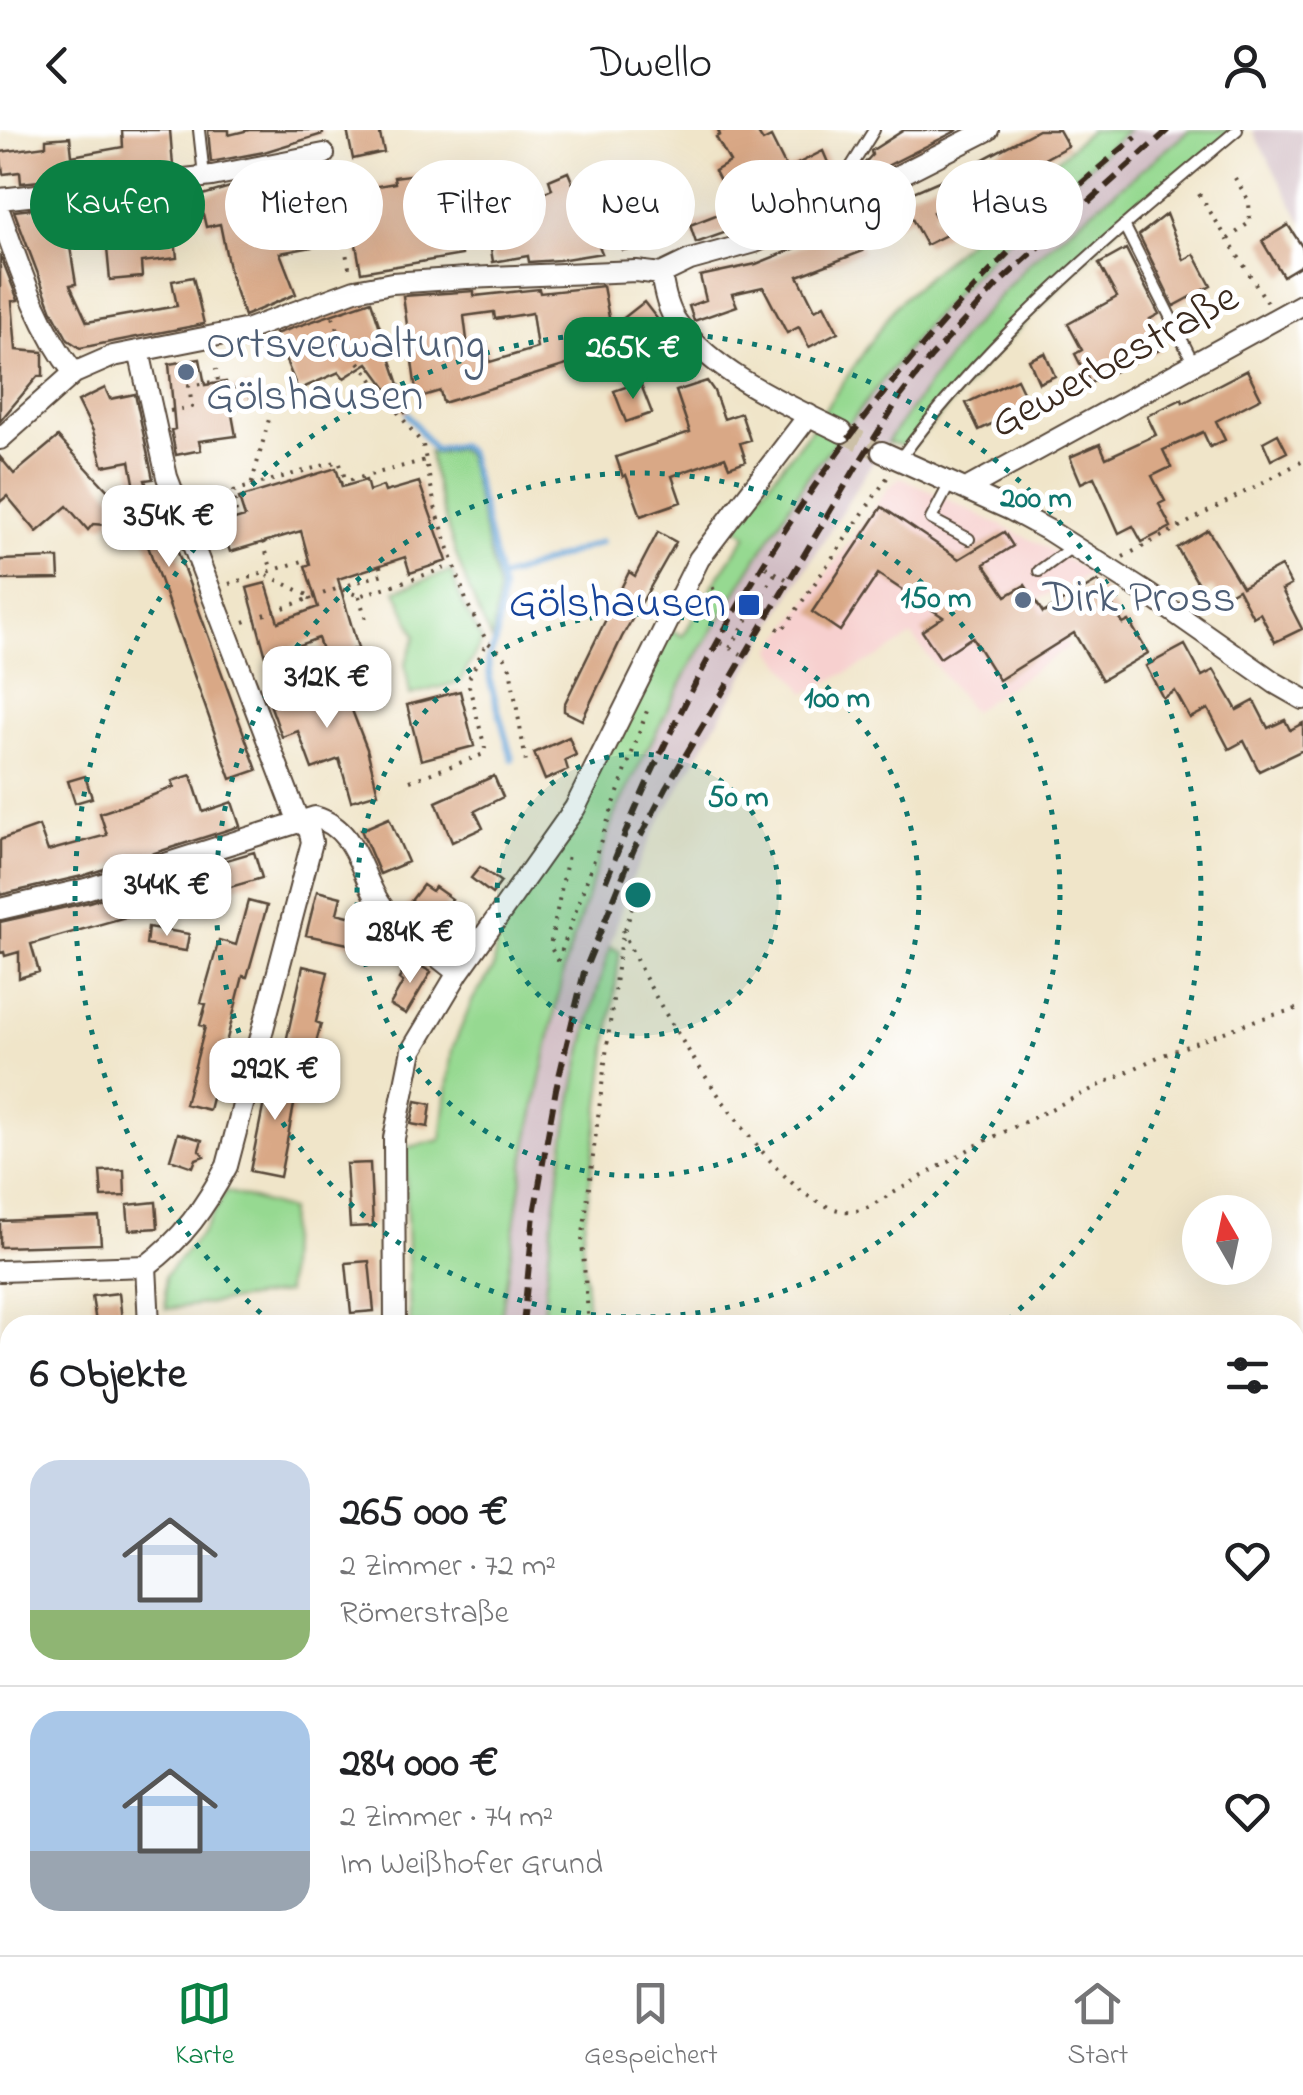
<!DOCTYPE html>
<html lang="de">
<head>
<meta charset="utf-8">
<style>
	:root { --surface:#fff; --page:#f2f2f2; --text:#202124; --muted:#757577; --line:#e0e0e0; --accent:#0b8043 }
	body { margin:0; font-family:"Indie Flower",sans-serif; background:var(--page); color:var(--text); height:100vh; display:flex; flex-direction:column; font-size:38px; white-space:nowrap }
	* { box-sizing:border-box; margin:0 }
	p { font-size:32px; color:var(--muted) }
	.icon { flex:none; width:55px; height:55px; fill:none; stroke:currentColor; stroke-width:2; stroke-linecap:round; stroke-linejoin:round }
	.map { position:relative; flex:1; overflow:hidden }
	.panel { position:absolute; left:0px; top:1185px; width:1305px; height:640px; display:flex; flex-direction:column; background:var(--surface); border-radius:30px 30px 0 0; box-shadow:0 10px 40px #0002 }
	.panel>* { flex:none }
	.hud { position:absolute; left:30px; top:30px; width:1245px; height:90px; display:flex; gap:20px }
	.needle { width:65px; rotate:351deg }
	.tools { position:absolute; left:1182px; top:1065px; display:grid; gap:20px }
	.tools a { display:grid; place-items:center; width:90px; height:90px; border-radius:50%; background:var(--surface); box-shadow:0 10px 40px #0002; font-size:50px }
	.price { position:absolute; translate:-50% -85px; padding:0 22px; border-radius:20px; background:#fff; color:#222; font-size:32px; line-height:65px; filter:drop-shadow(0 2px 5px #0008) }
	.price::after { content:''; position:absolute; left:50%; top:60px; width:30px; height:22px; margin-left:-15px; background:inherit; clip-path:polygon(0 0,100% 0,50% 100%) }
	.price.current { background:var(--accent); color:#fff }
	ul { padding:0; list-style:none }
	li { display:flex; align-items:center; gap:30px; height:250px; padding:0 30px }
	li+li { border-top:2px solid var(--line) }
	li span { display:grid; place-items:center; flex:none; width:280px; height:200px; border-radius:30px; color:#555 }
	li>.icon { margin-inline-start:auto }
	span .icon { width:120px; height:120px; fill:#fffc; stroke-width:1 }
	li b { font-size:42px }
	h2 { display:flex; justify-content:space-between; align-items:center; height:120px; padding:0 30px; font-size:42px }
	.pill { padding:0 35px; border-radius:45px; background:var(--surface); box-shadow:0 10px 40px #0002; font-size:35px; line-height:90px }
	.pill.current { background:var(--accent); color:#fff }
	header { display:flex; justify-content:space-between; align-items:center; height:130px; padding:0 30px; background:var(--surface); font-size:45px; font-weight:600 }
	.tabs { display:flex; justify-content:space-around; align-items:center; height:140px; border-top:2px solid var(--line); background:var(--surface); font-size:28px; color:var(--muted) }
	.tabs a { display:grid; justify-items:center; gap:5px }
	.tabs .current { color:var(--accent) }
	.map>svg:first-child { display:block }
	.built { fill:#f7d0cf }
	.industrial { fill:#d2bec5 }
	.green { fill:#96d991; stroke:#688258; stroke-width:2.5 }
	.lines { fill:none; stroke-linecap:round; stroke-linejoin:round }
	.stream { stroke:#63a3d6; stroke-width:6 }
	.building { fill:#d9a886; fill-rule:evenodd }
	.minor-tunnel { stroke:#ccc0a7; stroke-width:20; stroke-dasharray:20 10; stroke-linecap:butt }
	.service-casing { stroke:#564638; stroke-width:14 }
	.minor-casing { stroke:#564638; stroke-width:24 }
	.path { stroke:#564638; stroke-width:4; stroke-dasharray:2.5 8; stroke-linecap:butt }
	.service { stroke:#fff; stroke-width:10 }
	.minor { stroke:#fff; stroke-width:20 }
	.rail { stroke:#3b2a1e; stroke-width:6; stroke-dasharray:15 8; stroke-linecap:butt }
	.ring { fill:none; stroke:#0f766e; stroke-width:5; stroke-dasharray:5 10 }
	.service-dot { fill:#5c6f8a; stroke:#fff; stroke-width:4 }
	.transit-dot { fill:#1a4fb4; stroke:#fff; stroke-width:4 }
	.labels { text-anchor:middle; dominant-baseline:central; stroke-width:10; stroke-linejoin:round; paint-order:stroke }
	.service-label { font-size:45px; fill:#4e5e75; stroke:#fff; text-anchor:start }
	.street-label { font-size:45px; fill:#3b2a1e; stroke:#fff }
	.transit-label { font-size:45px; fill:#164399; stroke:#fff; text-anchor:end }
	.centre { fill:#0f766e; stroke:#fff; stroke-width:5 }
	.ring-label { font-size:30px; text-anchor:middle; font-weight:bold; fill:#0f766e; stroke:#fff; stroke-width:10; stroke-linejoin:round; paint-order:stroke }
</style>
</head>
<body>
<header><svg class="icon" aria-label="back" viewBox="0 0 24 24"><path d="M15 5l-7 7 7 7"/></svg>Dwello<svg class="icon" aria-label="person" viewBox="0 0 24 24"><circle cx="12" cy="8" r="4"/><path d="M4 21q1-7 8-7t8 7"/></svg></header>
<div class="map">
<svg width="1303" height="1825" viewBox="0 0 1303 1825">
	<rect width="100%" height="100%" fill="#fff"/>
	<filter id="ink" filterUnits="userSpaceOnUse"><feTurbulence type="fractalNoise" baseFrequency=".01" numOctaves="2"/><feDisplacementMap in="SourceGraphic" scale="20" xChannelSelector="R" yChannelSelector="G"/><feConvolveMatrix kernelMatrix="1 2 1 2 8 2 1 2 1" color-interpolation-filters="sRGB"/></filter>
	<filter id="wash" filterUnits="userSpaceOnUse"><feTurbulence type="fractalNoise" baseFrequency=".0048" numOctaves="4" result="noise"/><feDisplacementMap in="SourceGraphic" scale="40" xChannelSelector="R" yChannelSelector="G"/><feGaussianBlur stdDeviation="2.25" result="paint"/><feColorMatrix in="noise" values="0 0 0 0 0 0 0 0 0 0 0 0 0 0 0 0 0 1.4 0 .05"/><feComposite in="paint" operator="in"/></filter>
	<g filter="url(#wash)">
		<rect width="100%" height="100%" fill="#f0e5c9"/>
		<path class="built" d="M 901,347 L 1042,415 L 1091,444 L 1039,469 L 1069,517 L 972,581 L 912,506 L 878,527 L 806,563 L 772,520 L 888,358 Z"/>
		<path class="industrial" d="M 1128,0 L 1190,0 L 1031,131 L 965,204 L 864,345 L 790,465 L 653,704 L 627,760 L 591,880 L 561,1018 L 542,1195 L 500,1195 L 526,1021 L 564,838 L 614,685 L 689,538 L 806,349 L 928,192 L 1004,112 Z
			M 1252,0 L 1303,0 L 1303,94 Z"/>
		<path class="green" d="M 1090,0 L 1128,0 L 1004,112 L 928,192 L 806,349 L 689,538 L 614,685 L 564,838 L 526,1021 L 500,1195 L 410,1195 L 405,1018 L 441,1010 L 452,919 L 473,869 L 494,838 L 496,806 L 670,499 L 683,506 L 716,450 L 747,405 L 735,395 L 810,301 L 896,175 Z
			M 1190,0 L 1240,0 L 1121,92 L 987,232 L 911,318 L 887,312 L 965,204 L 1031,131 Z
			M 457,319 L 467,326 L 498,461 L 492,511 C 462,451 442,388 429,322 L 437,324 Z
			M 451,441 L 462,473 L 482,511 L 460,552 L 410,565 L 405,534 L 416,506 L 396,460 Z
			M 610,817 L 620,821 L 582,1112 L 589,1195 L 542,1195 C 553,1066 572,941 610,817 Z
			M 226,1061 L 289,1080 L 286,1163 L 166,1179 L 165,1146 L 203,1101 Z
			M 248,1815 L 409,1815 L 409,1818 L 362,1816 L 361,1825 L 248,1825 Z
			M 591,1815 L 733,1815 L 739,1825 L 594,1825 Z"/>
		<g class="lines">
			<path class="stream" d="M 407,283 L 434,320 L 459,315 L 469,323 L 502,460 L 496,512 L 488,529 L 490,551 L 512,629
				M 499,449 L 601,412
				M 284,1815 L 286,1825"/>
		</g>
		<g id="blocks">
			<path class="building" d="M 122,0 L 170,0 L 173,36 L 21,53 L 20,42 L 3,44 L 0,22 L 46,16 L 46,9 L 70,7 L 72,26 L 123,17 Z
				M 208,0 L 229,0 L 229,5 L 249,0 L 322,0 L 323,4 L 264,22 L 211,32 Z
				M 347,0 L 379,0 L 384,22 L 353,29 Z
				M 718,0 L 756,0 L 763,11 L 771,7 L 787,39 L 823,21 L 835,49 L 800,67 L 803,75 L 696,113 L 690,95 L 734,78 L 715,41 L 730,32 L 716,7 L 720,5 Z
				M 904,0 L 958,0 L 869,45 L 862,36 L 872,25 L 871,21 Z
				M 1038,0 L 1059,0 L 1068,16 L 993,57 L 994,60 L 969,73 L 966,66 L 933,82 L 946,105 L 926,115 L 911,87 L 894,96 L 883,75 L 955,44 Z
				M 314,40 L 323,81 L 375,72 L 372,57 L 395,53 L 394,47 L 430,42 L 435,55 L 455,46 L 462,60 L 498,42 L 511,67 L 515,65 L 519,74 L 552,59 L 549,50 L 568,42 L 602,123 L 559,130 L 529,132 L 528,126 L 493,132 L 485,81 L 459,95 L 462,125 L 361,142 L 355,109 L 280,123 L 296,164 L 244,186 L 231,148 L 220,94 L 206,97 L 199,66 L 237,55 L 246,97 L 284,89 L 275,48 Z
				M 634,40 L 647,78 L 651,116 L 623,120 L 600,51 Z
				M 124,69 L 127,104 L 174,99 L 177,128 L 141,132 L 142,147 L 110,150 L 106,108 L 69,111 L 76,154 L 70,155 L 87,192 L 177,176 L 172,151 L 193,147 L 204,194 L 80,218 L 68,210 L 52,181 L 14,81 Z
				M 1166,84 L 1184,130 L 1194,124 L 1211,156 L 1174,176 L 1139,105 Z
				M 853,95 L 863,121 L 798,146 L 815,180 L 824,175 L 838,202 L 809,217 L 799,197 L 787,203 L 763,157 L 732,164 L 737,176 L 694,191 L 689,176 L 706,170 L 700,146 L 756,134 Z
				M 1288,95 L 1303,118 L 1303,134 L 1283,146 L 1262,111 Z
				M 1126,119 L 1159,184 L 1150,189 L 1166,217 L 1090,253 L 1075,224 L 1082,220 L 1068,194 L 1117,167 L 1099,134 Z
				M 0,124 L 18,170 L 12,171 L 16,220 L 43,222 L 43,246 L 38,246 L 0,291 Z
				M 603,156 L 611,198 L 644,172 L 679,217 L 652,238 L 632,214 L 602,238 L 603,241 L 579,249 L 573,233 L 443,273 L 440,261 L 417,268 L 403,166 L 474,161 L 474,166 L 539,159 L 540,163 ZM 494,182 L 495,189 L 532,183 L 537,218 L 490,232 L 487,213 L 468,218 L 464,186 Z
				M 371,171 L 408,281 L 405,283 L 368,233 L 344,248 L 339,242 L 298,260 L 275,204 Z
				M 1045,223 L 1055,246 L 1039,253 L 1029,230 Z
				M 200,229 L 205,255 L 226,252 L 228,259 L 249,256 L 252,276 L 231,279 L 236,306 L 199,311 L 201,320 L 176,325 L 171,300 L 175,299 L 169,234 Z
				M 1247,240 L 1261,268 L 1216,291 L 1225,310 L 1210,317 L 1203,302 L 1163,320 L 1171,337 L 1152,346 L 1165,371 L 1159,374 L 1171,397 L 1142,412 L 1133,396 L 1119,403 L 1094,347 L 1081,353 L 1070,327 L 1100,314 L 1106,328 L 1156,305 L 1147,286 L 1182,269 L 1183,273 Z
				M 1017,249 L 1030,276 L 979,300 L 966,273 Z
				M 707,251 L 714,261 L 724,289 L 741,283 L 750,310 L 740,313 L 746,331 L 729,337 L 725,327 L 672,346 L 681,372 L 641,386 L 626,345 L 623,347 L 616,327 L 690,302 L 676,261 Z
				M 640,252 L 652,283 L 626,292 L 614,261 Z
				M 105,258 L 110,269 L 135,264 L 153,349 L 145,350 L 163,409 L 172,406 L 257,640 L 231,649 L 143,402 L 130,331 L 103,336 L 93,301 L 78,271 Z
				M 1278,304 L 1287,322 L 1271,330 L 1263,312 Z
				M 58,307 L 123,377 L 105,395 L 93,394 L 88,400 L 67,376 L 37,402 L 7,366 L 0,372 L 0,327 L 14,344 Z
				M 336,338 L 342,357 L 366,350 L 369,361 L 383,356 L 385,362 L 419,352 L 447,431 L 410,443 L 405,427 L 338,449 L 358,518 L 325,529 L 318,508 L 266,527 L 247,458 L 266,453 L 278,492 L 318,477 L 305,436 L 310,434 L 301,401 L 230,422 L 221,394 L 245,387 L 239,368 Z
				M 882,377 L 959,429 L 1004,402 L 1013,416 L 984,434 L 1006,466 L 1025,455 L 1043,483 L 1098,451 L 1123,494 L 1129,491 L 1148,523 L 1102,550 L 1074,503 L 999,550 L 972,507 L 940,528 L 922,501 L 943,487 L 878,444 L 840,501 L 812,482 Z
				M 1208,400 L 1242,457 L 1281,436 L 1291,455 L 1282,460 L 1302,499 L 1275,512 L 1260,483 L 1253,487 L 1238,459 L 1220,469 L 1212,457 L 1203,462 L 1177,418 Z
				M 658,402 L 676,412 L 622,507 L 582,590 L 564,581 L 564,575 L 629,442 L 635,446 Z
				M 58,428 L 59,449 L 0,450 L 0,430 Z
				M 1185,515 L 1202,546 L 1214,540 L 1237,580 L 1254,571 L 1268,598 L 1285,590 L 1290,600 L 1303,593 L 1303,620 L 1259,641 L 1244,611 L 1229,619 L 1208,579 L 1190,588 L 1175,561 L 1163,568 L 1146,536 Z
				M 338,544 L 367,619 L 378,663 L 351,671 L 339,629 L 312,639 L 298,601 L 282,607 L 267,566 L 287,558 L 289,563 Z
				M 460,561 L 474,616 L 421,630 L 407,575 Z
				M 569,607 L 576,625 L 565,630 L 568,640 L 545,650 L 534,623 Z
				M 191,645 L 203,682 L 232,672 L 240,696 L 82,746 L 0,765 L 0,710 L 39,696 L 48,721 L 107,705 L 100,683 L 143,669 L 174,657 L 172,651 Z
				M 85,646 L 92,668 L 75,673 L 68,651 Z
				M 494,646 L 503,667 L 475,681 L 483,698 L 452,712 L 436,672 Z
				M 389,688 L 408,732 L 380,744 L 361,700 Z
				M 254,722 L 262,748 L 31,814 L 39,842 L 19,848 L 19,822 L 5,826 L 4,822 L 0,823 L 0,792 L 89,772 L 138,757 L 139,761 L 194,745 L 192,740 Z
				M 480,737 L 501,752 L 492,764 L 471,748 Z
				M 423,755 L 432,761 L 435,757 L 452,769 L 445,778 L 467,795 L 451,815 L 404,780 Z
				M 317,761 L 341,767 L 337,783 L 360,789 L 358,796 L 384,802 L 380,821 L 306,805 Z
				M 248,771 L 267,776 L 247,847 L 243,846 L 209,980 L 185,974 L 205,897 L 200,895 L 206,874 L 201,873 L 219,810 L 236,815 Z
				M 148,797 L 189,804 L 186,821 L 146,815 Z
				M 410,830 L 431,842 L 406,884 L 390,875 L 403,852 L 399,849 Z
				M 303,836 L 328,842 L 316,892 L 321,894 L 314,920 L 286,912 Z
				M 271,938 L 300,944 L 280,1047 L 250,1041 Z
				M 416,971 L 431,974 L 428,997 L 411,994 Z
				M 178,1003 L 202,1010 L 199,1020 L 204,1026 L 196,1029 L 193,1037 L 170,1029 Z
				M 370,1033 L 373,1096 L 350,1097 L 346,1034 Z
				M 124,1040 L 125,1066 L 102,1067 L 100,1041 Z
				M 156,1072 L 158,1098 L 129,1100 L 127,1075 Z
				M 99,1087 L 101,1114 L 0,1117 L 0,1091 Z
				M 369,1131 L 374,1181 L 351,1183 L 346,1133 Z
				M 119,1163 L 122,1190 L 96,1193 L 92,1166 Z"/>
		</g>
	</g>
	<g filter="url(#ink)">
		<use href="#blocks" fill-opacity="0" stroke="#564638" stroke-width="2.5"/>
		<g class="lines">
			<path class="minor-tunnel" d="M 842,302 L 882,322"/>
			<g class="service-casing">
				<path id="service" d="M 199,0 L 204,46
					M 834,75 L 846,45 L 874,0
					M 1124,95 L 1194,234
					M 900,329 C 991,203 1118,100 1237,0
					M 950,353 L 931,389 L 969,409
					M 1039,441 L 1072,417"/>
			</g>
			<g class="minor-casing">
				<path id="minor" d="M 0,69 L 212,46 L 324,24
					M 0,83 C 20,139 38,196 74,243
					M 661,144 C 664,161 668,182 679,195 C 718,246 786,274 842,302
					M 139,221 L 167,347 L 298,690 L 309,699 L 312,712 L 227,1036 C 205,1077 183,1109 146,1136 L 149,1195
					M 0,309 L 74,243 L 113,226 L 249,199 L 355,160 L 392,153 L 467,148 L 636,141 L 661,144 L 690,130 L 755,112 L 831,80 L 988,0
					M 882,322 L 1011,380 L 1048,400 L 1148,464 L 1275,553 L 1303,569
					M 966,359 L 1303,174
					M 0,779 L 86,759 L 315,687 C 361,700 359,751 387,783 C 407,805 435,824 458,843
					M 0,1141 L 146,1136
					M 395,1195 L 394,1008 L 412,920 L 458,843 L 575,678 L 699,429 L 809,285
					M 0,1476 L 10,1476
					M 0,1753 L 10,1752
					M 533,1815 L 536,1825
					M 157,1825 L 157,1815"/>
			</g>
			<path class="path" d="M 329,43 L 350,142
				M 1199,64 L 1267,172
				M 1228,109 L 1250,92 L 1249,71 L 1235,48
				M 333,187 L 342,210 L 423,315 L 435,377 L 467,473 L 487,512 L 503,524 L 510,538 L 526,632
				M 170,281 L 192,277 L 189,256 L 218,251 L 216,239
				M 340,353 L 426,330
				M 251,356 L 339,331 L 346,351
				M 207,394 L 236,383 L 234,361 L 251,356 L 272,278 L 267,260
				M 263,412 L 272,441
				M 1123,427 L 1303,331
				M 766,437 L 786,449
				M 267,445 L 312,467
				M 229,454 L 309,429
				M 339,458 L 383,444 L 379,434
				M 359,466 L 367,493
				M 700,466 L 716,464 L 709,451
				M 310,468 L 314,479
				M 244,492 L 339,458 L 359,466 L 452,436
				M 777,498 L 782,501 L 889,345
				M 721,513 L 741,524
				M 730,518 L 776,442
				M 410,651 L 484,624 L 485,618 L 469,556 L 470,546 L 486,514
				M 623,800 C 647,865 756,1037 816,1071 C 833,1080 848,1085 867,1078 L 975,1016 L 1158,927 L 1256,890 L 1303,877
				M 558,831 L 648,578
				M 558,831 L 550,816 L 569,720
				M 589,1195 L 582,1112 L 620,815 L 645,740
				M 1295,1370 L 1303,1367
				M 0,1793 L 10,1792"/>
			<use href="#service" class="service"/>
			<use href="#minor" class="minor"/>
			<path class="rail" d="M 606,751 C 717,464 896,202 1136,7
				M 523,1195 L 534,1084 L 556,959 L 584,842 L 634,719 L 666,658 L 855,339 L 900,267 L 931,227 L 1000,152 L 1168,0
				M 578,1815 L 582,1825"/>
		</g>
	</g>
	<circle cx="638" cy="765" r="141" fill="#0f766e" fill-opacity=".12"/>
	<g class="ring">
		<circle cx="638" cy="765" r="141"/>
		<circle cx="638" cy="765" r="281"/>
		<circle cx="638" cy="765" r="422"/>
		<path d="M272 1193A563 563 0 1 1 1004 1193"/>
	</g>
	<g class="service-dot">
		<circle cx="186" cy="242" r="10"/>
		<circle cx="1023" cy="470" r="10"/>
	</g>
	<rect class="transit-dot" x="737" y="463" width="24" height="24" rx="5"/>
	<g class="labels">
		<g class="service-label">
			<text x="206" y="216">Ortsverwaltung<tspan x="206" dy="52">Gölshausen</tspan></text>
			<text x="1043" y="470">Dirk Pross</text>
		</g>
		<g class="street-label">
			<text transform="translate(1115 232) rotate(-29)">Gewerbestraße</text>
		</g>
		<g class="transit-label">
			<text x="726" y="475">Gölshausen</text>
		</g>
	</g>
	<circle cx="638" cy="765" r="15" class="centre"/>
	<g class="ring-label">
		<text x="1036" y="377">200 m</text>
		<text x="936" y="477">150 m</text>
		<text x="837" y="577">100 m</text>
		<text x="738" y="676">50 m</text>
	</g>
</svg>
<div class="tools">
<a><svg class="needle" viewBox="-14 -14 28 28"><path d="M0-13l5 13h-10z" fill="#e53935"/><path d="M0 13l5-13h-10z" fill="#757577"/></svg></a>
</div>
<b class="price current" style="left:633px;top:272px">265K €</b>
<b class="price" style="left:169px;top:440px">354K €</b>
<b class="price" style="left:327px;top:601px">312K €</b>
<b class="price" style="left:167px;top:809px">344K €</b>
<b class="price" style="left:410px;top:856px">284K €</b>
<b class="price" style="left:275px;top:993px">292K €</b>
<div class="hud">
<a class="pill current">Kaufen</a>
<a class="pill">Mieten</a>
<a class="pill">Filter</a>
<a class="pill">Neu</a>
<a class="pill">Wohnung</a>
<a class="pill">Haus</a>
</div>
<section class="panel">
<h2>6 Objekte<svg class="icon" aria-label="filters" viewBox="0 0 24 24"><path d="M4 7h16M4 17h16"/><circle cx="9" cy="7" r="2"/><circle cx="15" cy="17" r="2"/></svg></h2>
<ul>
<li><span style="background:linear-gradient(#c9d6e8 75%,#8fb573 0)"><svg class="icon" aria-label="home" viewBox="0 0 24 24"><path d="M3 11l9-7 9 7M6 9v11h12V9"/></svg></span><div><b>265 000 €</b><p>2 Zimmer · 72 m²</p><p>Römerstraße</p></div><svg class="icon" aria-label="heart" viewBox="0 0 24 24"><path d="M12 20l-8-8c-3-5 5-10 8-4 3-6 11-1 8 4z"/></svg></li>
<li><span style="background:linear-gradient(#a9c7e8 70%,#9aa5b1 0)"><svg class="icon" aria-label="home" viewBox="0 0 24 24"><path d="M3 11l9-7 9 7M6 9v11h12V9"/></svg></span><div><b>284 000 €</b><p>2 Zimmer · 74 m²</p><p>Im Weißhofer Grund</p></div><svg class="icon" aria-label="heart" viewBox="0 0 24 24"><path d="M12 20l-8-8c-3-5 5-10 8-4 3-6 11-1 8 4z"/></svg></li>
</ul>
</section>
</div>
<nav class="tabs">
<a class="current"><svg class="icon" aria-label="map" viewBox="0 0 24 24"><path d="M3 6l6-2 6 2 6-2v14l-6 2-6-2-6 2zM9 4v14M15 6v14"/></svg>Karte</a>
<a><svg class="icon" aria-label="saved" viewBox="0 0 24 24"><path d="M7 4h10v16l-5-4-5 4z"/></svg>Gespeichert</a>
<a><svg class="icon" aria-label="home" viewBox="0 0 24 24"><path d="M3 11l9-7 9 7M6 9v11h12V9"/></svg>Start</a>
</nav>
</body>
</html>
